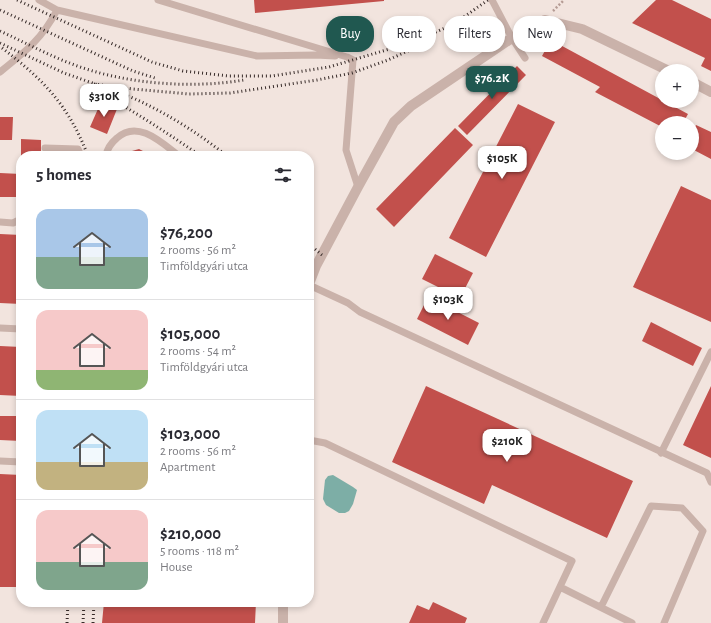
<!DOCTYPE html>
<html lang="en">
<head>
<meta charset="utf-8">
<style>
	:root { --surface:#fff; --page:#f2f2f3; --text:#2b2b33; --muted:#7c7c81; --line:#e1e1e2; --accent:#205850 }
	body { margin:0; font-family:"Alegreya Sans",sans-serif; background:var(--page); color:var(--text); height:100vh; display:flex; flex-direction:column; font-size:15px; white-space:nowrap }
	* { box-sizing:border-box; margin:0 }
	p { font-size:13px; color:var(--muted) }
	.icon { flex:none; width:22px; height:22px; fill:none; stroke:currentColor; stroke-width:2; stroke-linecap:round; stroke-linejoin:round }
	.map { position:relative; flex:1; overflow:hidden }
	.details { position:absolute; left:16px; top:151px; width:298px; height:456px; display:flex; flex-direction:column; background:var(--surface); border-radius:16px; box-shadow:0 2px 6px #0003 }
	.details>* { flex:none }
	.guide { position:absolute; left:326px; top:16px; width:325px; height:36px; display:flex; gap:8px }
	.tools { position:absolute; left:655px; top:64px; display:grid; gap:8px }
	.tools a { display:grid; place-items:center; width:44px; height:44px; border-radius:50%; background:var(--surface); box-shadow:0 2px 6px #0003; font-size:20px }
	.price { position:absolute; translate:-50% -34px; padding:0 9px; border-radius:8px; background:#fff; color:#222; font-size:13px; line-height:26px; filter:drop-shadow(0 1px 2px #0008) }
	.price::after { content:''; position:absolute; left:50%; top:24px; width:12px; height:9px; margin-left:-6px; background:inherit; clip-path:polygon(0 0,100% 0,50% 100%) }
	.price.on { background:var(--accent); color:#fff }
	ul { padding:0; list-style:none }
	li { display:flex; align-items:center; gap:12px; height:100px; padding:0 20px }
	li+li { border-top:1px solid var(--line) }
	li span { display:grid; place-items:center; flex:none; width:112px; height:80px; border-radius:12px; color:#555 }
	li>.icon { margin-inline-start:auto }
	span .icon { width:48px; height:48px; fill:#fffc; stroke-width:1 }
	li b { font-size:17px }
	h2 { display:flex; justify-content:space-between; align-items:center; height:48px; padding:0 20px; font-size:17px }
	.pill { padding:0 14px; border-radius:16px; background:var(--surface); box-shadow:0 2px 6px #0003; font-size:14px; line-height:36px }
	.pill.on { background:var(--accent); color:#fff }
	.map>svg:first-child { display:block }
	.water { fill:#7daea6 }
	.building { fill:#c2504c }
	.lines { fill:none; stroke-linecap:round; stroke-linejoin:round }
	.path { stroke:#b59b94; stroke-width:2.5; stroke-dasharray:2 2; stroke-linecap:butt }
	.lane { stroke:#cab2aa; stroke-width:7 }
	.street { stroke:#cab2aa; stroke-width:10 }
	.rail { stroke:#372b29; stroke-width:3; stroke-dasharray:1 3; stroke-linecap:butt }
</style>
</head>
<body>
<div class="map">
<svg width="711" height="623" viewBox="0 0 711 623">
	<rect width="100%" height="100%" fill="#f2e4de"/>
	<path class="water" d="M 333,475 L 353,487 L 357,490 L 353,504 L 349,511 L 345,513 L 339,513 L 326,505 L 323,499 L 325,480 L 328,476 Z"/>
	<path class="building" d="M 254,0 L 384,0 L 384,1 L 255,13 Z
		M 656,0 L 672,0 L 711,19 L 711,71 L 701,66 L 705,58 L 632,23 Z
		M 551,40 L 688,114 L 683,123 L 662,123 L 662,127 L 595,92 L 600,87 L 542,56 Z
		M 517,66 L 526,75 L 467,135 L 458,126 Z
		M 101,102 L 117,109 L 107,134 L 90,127 Z
		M 518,104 L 555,122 L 486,257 L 449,238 Z
		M 0,117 L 13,117 L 12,140 L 0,140 Z
		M 696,125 L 711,132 L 711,159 L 692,149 L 692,132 Z
		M 455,128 L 473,145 L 394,227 L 376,209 Z
		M 21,139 L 41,140 L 41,156 L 21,156 Z
		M 139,149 L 145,152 L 147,156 L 127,156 L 132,151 Z
		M 0,173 L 21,174 L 21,197 L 0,197 Z
		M 681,186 L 711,200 L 711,322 L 633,287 Z
		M 0,234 L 21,235 L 21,304 L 0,303 Z
		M 435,254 L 473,273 L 460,298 L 422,279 Z
		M 428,297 L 479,323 L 468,345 L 417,319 Z
		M 651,322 L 702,348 L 693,366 L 642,341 Z
		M 0,346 L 21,347 L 21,396 L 0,395 Z
		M 426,386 L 633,481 L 607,538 L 492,485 L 484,504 L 392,462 Z
		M 711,386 L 711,458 L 683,445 Z
		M 0,416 L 21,416 L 21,441 L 0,440 Z
		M 0,474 L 21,475 L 21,587 L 0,587 Z
		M 104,602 L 256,602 L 255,623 L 102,623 Z
		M 433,602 L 467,618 L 465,623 L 409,623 L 417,605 L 429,610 Z"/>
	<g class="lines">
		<path class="path" d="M 553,11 L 564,0"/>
		<path class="lane" d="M 39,0 L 57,10 L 257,56 L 316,55 L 335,56
			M 158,0 L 347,57 L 353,60 L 346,150 L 358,187
			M 492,0 L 512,38 L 525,58
			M 0,72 C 25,52 42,39 57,10
			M 45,148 L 78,149 L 81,156
			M 106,156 C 107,148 111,143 117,138 C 138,119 162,143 179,156
			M 0,222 L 13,223 L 21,219
			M 309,285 L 348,303 L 360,312 L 707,473 L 711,482
			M 0,328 L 21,329
			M 309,440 L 325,443 L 572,561 L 543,623
			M 661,453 L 711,352
			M 0,461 L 21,462
			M 560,587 L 632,623
			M 601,607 L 651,506 L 682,508 L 703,531 L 664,623"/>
		<path class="street" d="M 692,82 L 711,92
			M 309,284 L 316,266 L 358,187 L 394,122 L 411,106 L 512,38 L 545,20 L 582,29 L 669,71
			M 283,623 L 283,602"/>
		<path class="rail" d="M 17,0 L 152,62 L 183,71 L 229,76 L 272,76 L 329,67 L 413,42 L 454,24
			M 0,10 L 133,71 L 155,78
			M 451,26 L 488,0
			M 0,31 C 24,42 48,55 72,64 C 124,84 190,89 244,80
			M 0,43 L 64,73 L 98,85
			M 2,48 C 44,80 69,106 88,156
			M 94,84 L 133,89 L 189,94 L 230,93 L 317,80 L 352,73 L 388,60 L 421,45 L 430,39
			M 88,86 C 128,107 164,131 201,156
			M 113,90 C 154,105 193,129 227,156
			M 309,244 L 322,255
			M 67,623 L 68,602
			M 83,623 L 84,602
			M 93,623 L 94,602"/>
	</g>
</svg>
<div class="tools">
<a>+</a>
<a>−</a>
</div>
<b class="price on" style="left:492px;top:100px">$76.2K</b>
<b class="price" style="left:104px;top:118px">$310K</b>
<b class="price" style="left:502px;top:180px">$105K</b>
<b class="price" style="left:448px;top:321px">$103K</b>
<b class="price" style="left:507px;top:463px">$210K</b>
<div class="guide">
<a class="pill on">Buy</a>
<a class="pill">Rent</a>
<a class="pill">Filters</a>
<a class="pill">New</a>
</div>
<section class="details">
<h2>5 homes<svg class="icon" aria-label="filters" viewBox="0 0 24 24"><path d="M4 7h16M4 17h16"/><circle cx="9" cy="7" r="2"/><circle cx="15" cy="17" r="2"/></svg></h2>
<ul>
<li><span style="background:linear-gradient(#a9c7e8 60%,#7fa58c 0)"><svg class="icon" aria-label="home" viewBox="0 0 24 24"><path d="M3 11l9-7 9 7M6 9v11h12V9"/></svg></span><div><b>$76,200</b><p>2 rooms · 56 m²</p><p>Timföldgyári utca</p></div></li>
<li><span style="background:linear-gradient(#f6c9c9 75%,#8fb573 0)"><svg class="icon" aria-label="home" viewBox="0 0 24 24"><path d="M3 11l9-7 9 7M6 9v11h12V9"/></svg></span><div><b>$105,000</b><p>2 rooms · 54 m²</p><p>Timföldgyári utca</p></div></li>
<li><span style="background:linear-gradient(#bfe0f5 65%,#c2b280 0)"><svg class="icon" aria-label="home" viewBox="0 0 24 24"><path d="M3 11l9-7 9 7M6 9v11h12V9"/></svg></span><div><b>$103,000</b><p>2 rooms · 56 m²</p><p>Apartment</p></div></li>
<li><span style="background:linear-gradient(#f6c9c9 65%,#7fa58c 0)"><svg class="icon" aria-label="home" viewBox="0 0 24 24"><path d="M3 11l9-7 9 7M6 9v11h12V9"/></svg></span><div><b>$210,000</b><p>5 rooms · 118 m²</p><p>House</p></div></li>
</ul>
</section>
</div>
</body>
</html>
